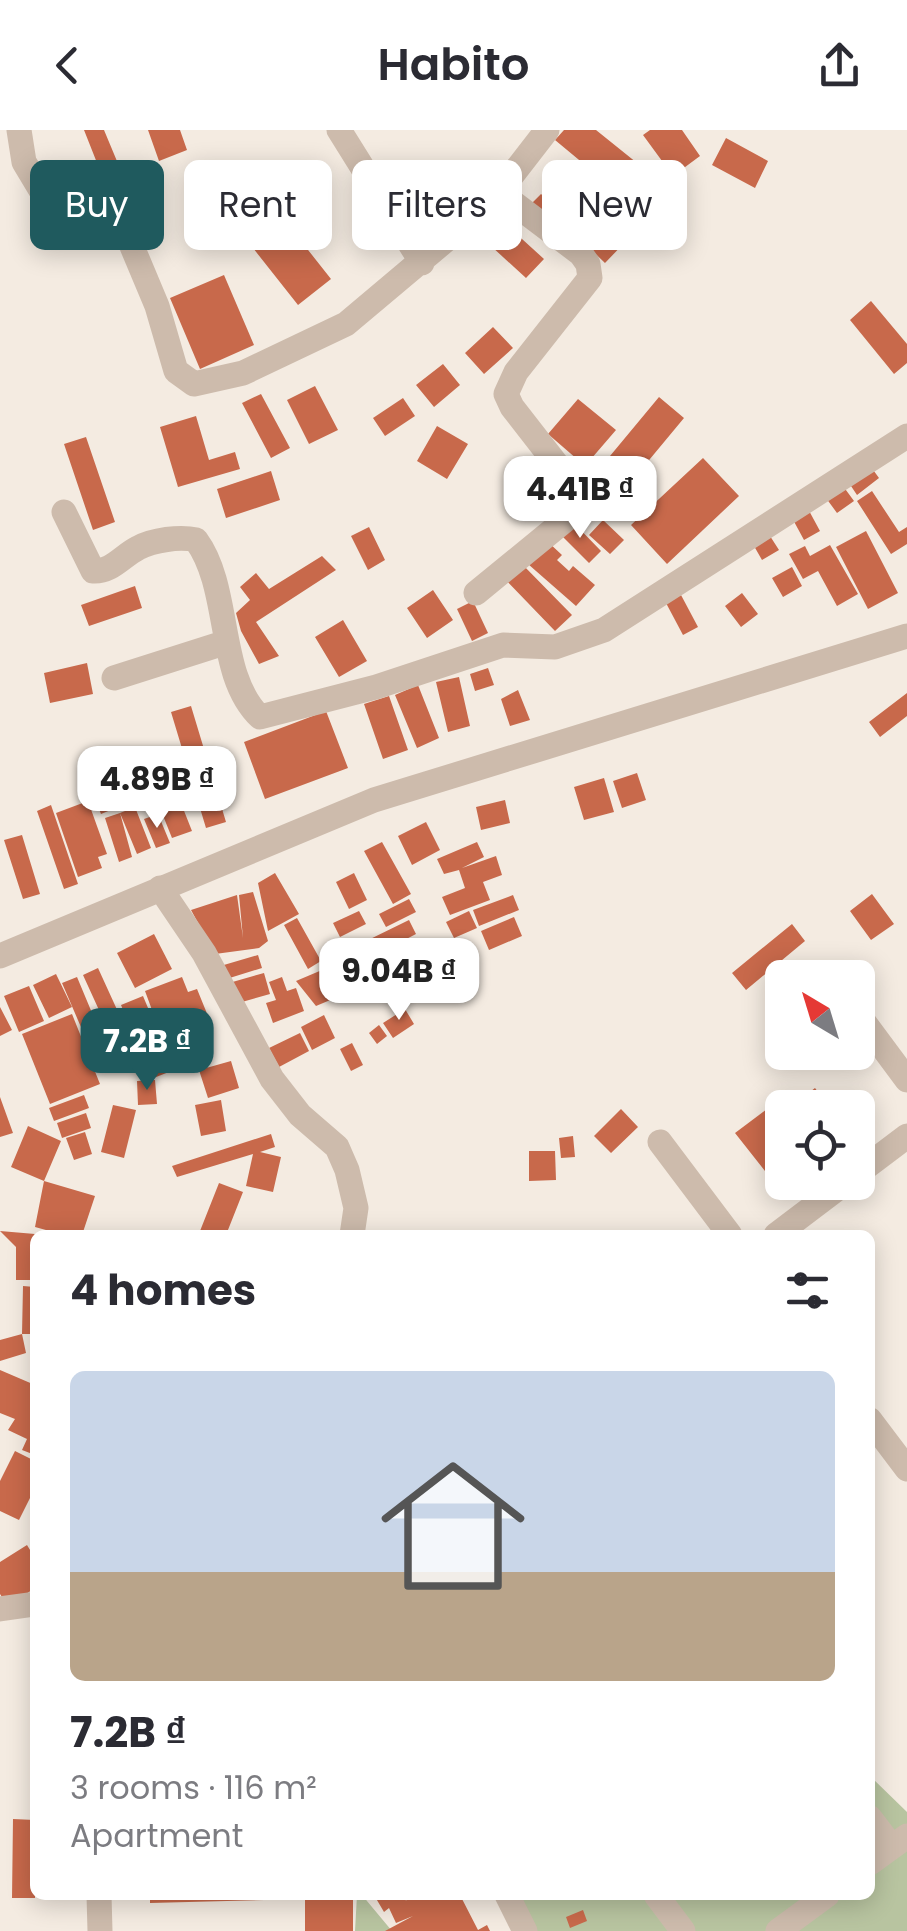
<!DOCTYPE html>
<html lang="en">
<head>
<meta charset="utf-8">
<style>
	:root { --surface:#fff; --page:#f2f2f3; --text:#2b2b33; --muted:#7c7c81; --accent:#1f5a5e }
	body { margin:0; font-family:Poppins,sans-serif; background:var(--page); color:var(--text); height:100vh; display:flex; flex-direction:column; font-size:38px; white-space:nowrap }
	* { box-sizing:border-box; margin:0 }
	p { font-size:32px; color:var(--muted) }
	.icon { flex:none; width:55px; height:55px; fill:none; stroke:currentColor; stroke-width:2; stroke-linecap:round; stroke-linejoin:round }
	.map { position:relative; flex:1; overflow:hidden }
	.panel { position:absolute; left:30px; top:1100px; width:845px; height:670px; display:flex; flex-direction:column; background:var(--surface); border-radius:15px; box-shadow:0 5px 25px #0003 }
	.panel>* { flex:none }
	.top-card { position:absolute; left:30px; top:30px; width:848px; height:90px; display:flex; gap:20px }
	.needle { width:65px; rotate:322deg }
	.buttons { position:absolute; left:765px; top:830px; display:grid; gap:20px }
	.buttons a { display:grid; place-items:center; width:110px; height:110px; border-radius:15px; background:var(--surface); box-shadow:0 5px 25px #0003; font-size:50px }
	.price { position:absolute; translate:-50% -85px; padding:0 22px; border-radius:20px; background:#fff; color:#222; font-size:32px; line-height:65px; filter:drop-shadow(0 2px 5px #0008) }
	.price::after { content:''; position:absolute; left:50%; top:60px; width:30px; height:22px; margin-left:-15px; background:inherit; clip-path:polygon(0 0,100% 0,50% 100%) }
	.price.active { background:var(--accent); color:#fff }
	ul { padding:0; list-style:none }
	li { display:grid; align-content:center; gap:20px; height:530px; padding:0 40px }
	li span { display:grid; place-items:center; height:310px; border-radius:15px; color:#555 }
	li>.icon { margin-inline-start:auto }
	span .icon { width:180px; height:180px; fill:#fffc; stroke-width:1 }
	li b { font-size:42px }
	h2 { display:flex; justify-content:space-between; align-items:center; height:120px; padding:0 40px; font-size:42px }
	.tag { padding:0 35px; border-radius:15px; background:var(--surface); box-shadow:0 5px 25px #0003; font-size:35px; line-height:90px }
	.tag.active { background:var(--accent); color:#fff }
	header { display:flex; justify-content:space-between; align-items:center; height:130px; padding:0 40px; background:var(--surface); font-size:45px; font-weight:600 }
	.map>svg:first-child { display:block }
	.green { fill:#b8c4a0 }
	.building { fill:#c8694b }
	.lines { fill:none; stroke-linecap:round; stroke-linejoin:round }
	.minor { stroke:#cdbbac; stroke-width:25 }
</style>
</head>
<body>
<header><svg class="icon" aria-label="back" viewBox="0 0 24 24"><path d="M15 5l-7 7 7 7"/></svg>Habito<svg class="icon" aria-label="share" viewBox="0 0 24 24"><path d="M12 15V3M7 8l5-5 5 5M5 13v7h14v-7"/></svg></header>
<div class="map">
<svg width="907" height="1801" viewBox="0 0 907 1801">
	<rect width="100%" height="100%" fill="#f4ebe1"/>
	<path class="green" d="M 870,1646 L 907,1682 L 907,1801 L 513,1801 L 496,1765 L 870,1765 Z
		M 357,1765 L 362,1765 L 392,1801 L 355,1801 Z"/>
	<path class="building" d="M 84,0 L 104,0 L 119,36 L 101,43 Z
		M 148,0 L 180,0 L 187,20 L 159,31 Z
		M 564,0 L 596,0 L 683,70 L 661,98 L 555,10 Z
		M 650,0 L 682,0 L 700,26 L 673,46 L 643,5 Z
		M 726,8 L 768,31 L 755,58 L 712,35 Z
		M 541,64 L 565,85 L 556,95 L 531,74 Z
		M 267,68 L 331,149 L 298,175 L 234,94 Z
		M 604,81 L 630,107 L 605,133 L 578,107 Z
		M 498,87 L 544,129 L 526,148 L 480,106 Z
		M 224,145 L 254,215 L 200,239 L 170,168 Z
		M 871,171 L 907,214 L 907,233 L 894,244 L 850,190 Z
		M 493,197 L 513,218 L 484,244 L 465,223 Z
		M 443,234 L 460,255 L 434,277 L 416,255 Z
		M 315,256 L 338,300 L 309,314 L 287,270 Z
		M 261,264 L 290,318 L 271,328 L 242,273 Z
		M 659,267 L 684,288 L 635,347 L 610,326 Z
		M 403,268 L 415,286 L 385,306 L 373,288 Z
		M 578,269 L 616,300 L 585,336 L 548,304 Z
		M 196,286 L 209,330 L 235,322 L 240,339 L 178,357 L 160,297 Z
		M 437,296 L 468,314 L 447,349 L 417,331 Z
		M 86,307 L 115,392 L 93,400 L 64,314 Z
		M 703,328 L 739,366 L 667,434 L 631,395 Z
		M 871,337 L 879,348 L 857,365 L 849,353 Z
		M 271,341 L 280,370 L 226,388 L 217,359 Z
		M 843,356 L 854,371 L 837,383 L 826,368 Z
		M 872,361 L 899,402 L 907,397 L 907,414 L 891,424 L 857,371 Z
		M 807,377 L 820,401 L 804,410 L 791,386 Z
		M 571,390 L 601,421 L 589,433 L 558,402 Z
		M 603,390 L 624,410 L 610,424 L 589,405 Z
		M 369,397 L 385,430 L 368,440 L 351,406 Z
		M 866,401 L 898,463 L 868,479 L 836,417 Z
		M 770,406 L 779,420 L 762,430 L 754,416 Z
		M 548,412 L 562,425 L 557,430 L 569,441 L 573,436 L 595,455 L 576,476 L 528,434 Z
		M 830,415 L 858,464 L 837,476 L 818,441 L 803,449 L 789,424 L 805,416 L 810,426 Z
		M 322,426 L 336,440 L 256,492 L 279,526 L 259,534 L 241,501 L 236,483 L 250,470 L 240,457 L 256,443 L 269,459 Z
		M 521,433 L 572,485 L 555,501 L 504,448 Z
		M 792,437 L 802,456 L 783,467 L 772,448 Z
		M 135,456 L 142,478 L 89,496 L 81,475 Z
		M 433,460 L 453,490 L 427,508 L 407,478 Z
		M 742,463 L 758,484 L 741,497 L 725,476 Z
		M 681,465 L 698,497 L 683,505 L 666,473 Z
		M 473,471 L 488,503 L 472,511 L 457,479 Z
		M 343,490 L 367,531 L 339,547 L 315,507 Z
		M 87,533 L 93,564 L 50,573 L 44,543 Z
		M 488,538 L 494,555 L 475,561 L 470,544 Z
		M 459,547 L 470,596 L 448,602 L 436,552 Z
		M 418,555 L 439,608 L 417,618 L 395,565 Z
		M 518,560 L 530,590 L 510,596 L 501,569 Z
		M 907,563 L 907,586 L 880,607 L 869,592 Z
		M 389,566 L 408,620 L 383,629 L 364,574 Z
		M 191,576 L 226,692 L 206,698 L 171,582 Z
		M 326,581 L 348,638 L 265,669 L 244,612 Z
		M 160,620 L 192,701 L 172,708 L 140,628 Z
		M 98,622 L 118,677 L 101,684 L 79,629 Z
		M 637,643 L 646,670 L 622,678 L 613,651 Z
		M 604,648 L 614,682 L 584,690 L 574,657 Z
		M 505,670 L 510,693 L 481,700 L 476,677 Z
		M 88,671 L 107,724 L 98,727 L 102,738 L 78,747 L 56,683 Z
		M 51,675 L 78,754 L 64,759 L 37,681 Z
		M 135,677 L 151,718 L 137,724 L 120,683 Z
		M 120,683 L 132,727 L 119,732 L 105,688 Z
		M 158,684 L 170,713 L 156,718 L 144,689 Z
		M 426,692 L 440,720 L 412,735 L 398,706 Z
		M 22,705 L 40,764 L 23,769 L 4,710 Z
		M 382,712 L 411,764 L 393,774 L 364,721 Z
		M 477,712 L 484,727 L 462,738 L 496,726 L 502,745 L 483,752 L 490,770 L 450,785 L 442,767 L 465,758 L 459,740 L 444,744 L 437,729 Z
		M 275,743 L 299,784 L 268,801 L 258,753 Z
		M 354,743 L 367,770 L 349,779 L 336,752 Z
		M 253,762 L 268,811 L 259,818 L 215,824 L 191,780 L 237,765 L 243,808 L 239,765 Z
		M 872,764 L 894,794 L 871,810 L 850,781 Z
		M 513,765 L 519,780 L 479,796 L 473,780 Z
		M 409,769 L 416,782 L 386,797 L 379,784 Z
		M 359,781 L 366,794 L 340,807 L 333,793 Z
		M 469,781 L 477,798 L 454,808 L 446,792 Z
		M 514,787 L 522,806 L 489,820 L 481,801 Z
		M 297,788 L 321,831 L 308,839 L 284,795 Z
		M 409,790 L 416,804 L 368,829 L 360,814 Z
		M 792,794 L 805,811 L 746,860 L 732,843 Z
		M 154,804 L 172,839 L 135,858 L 117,823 Z
		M 403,817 L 411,840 L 364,857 L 356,834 Z
		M 258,825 L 262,838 L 220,851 L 217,837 Z
		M 98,838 L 119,884 L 104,891 L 83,845 Z
		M 322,840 L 335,868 L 316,876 L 296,851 Z
		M 264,843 L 270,864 L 235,874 L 229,853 Z
		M 56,844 L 72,877 L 49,888 L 33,855 Z
		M 77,847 L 110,926 L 96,932 L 62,853 Z
		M 182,847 L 188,862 L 197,859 L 208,886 L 202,888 L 210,910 L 169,926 L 145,861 Z
		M 282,847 L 287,861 L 296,858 L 304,881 L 273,893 L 266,873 L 276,870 L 269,852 Z
		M 29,856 L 44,891 L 19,902 L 4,866 Z
		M 143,866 L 174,940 L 151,949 L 121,875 Z
		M 0,877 L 12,900 L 0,906 Z
		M 405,879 L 414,894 L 393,908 L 383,893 Z
		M 72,884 L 100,954 L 50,974 L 22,904 Z
		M 324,885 L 335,908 L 312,920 L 301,897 Z
		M 379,895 L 387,906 L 377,914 L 369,903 Z
		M 300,903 L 309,921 L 279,937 L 269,918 Z
		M 352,913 L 363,935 L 351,941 L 340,919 Z
		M 231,931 L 239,958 L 208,968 L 199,940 Z
		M 155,950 L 157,974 L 138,975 L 137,951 Z
		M 815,958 L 830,978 L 799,978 L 796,973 Z
		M 84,965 L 89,978 L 54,991 L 49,978 Z
		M 0,967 L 13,1003 L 0,1007 Z
		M 221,970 L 226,1001 L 201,1006 L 195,975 Z
		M 113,975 L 136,980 L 124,1028 L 101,1022 Z
		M 621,979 L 638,997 L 611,1023 L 594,1006 Z
		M 767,979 L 782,999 L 782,1050 L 776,1055 L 735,1003 Z
		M 86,983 L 91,998 L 62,1008 L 57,993 Z
		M 28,996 L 61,1011 L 44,1051 L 11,1037 Z
		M 85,1002 L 92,1024 L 74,1030 L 66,1008 Z
		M 271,1004 L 275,1017 L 260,1022 L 281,1027 L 273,1062 L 246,1056 L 253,1024 L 177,1047 L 172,1036 Z
		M 573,1006 L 575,1027 L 561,1028 L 559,1008 Z
		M 529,1021 L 555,1021 L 556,1050 L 529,1051 Z
		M 44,1051 L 95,1066 L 82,1105 L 64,1105 L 35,1097 Z
		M 219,1053 L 243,1062 L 226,1105 L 211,1105 L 200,1101 Z
		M 0,1101 L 35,1104 L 35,1150 L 16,1150 L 16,1117 Z
		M 23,1156 L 35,1157 L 35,1204 L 22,1204 Z
		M 22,1204 L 26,1223 L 0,1231 L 0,1210 Z
		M 0,1240 L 35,1255 L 35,1325 L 22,1320 L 27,1309 L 8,1300 L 15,1289 L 0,1283 Z
		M 15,1321 L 35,1331 L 35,1358 L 19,1390 L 0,1381 L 0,1351 Z
		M 27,1415 L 35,1428 L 35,1458 L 8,1476 L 0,1464 L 0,1432 Z
		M 13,1689 L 35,1690 L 35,1768 L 12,1768 Z
		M 150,1765 L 353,1765 L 353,1801 L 305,1801 L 305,1769 L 150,1773 Z
		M 374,1765 L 413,1765 L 405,1771 L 416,1765 L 460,1765 L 478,1800 L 487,1795 L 490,1801 L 385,1801 L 413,1786 L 396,1793 L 389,1778 L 384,1782 Z
		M 583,1780 L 587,1791 L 570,1798 L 566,1787 Z"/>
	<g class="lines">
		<path class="minor" d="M 19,0 L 24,32 L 51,77 L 59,84 L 108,96 L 120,101 L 131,114 L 157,176 L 176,241 L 194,254 L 243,243 L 346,194 L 472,88 L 499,62 L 547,0
			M 339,0 L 422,133
			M 64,382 L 93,441 C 112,442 122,426 138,418 C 153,410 180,406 196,410 C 232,459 216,545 260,587 L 376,557 L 503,515 L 555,517 L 604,500 L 907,306
			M 476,463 L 581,377 L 582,367 L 512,277 L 506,264 L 516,242 L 590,148 L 588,134 L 581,124 L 499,62
			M 114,548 L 227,512
			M 160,758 L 204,823 L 272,949 L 300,985 L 337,1017 L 347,1040 L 356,1078 L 352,1105
			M 0,826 L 374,670 L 907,506
			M 858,884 L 907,950
			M 660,1012 L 730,1105
			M 858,1043 L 907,1006
			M 776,1105 L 846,1052
			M 870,1290 L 907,1339
			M 0,1479 L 35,1474
			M 870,1688 L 892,1717
			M 870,1733 L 907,1706
			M 99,1765 L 100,1801
			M 507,1765 L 525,1801
			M 656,1765 L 683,1801
			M 778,1801 L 827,1765"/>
	</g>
</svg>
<div class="buttons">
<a><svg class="needle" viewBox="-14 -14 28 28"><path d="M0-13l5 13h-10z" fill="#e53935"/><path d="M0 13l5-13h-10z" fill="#7c7c81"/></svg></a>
<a><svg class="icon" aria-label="locate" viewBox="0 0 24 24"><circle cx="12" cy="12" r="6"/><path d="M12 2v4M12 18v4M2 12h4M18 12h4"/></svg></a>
</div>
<b class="price" style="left:580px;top:411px">4.41B ₫</b>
<b class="price" style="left:157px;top:701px">4.89B ₫</b>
<b class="price" style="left:399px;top:893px">9.04B ₫</b>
<b class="price active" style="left:147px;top:963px">7.2B ₫</b>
<div class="top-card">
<a class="tag active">Buy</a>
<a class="tag">Rent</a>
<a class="tag">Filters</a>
<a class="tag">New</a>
</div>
<section class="panel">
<h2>4 homes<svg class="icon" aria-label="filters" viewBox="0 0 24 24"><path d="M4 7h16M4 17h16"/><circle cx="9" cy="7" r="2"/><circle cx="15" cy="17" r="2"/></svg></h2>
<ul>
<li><span style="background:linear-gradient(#c9d6e8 65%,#b9a48a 0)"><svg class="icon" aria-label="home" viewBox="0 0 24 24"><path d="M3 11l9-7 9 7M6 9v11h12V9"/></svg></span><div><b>7.2B ₫</b><p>3 rooms · 116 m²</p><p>Apartment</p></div></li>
</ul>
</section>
</div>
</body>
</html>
